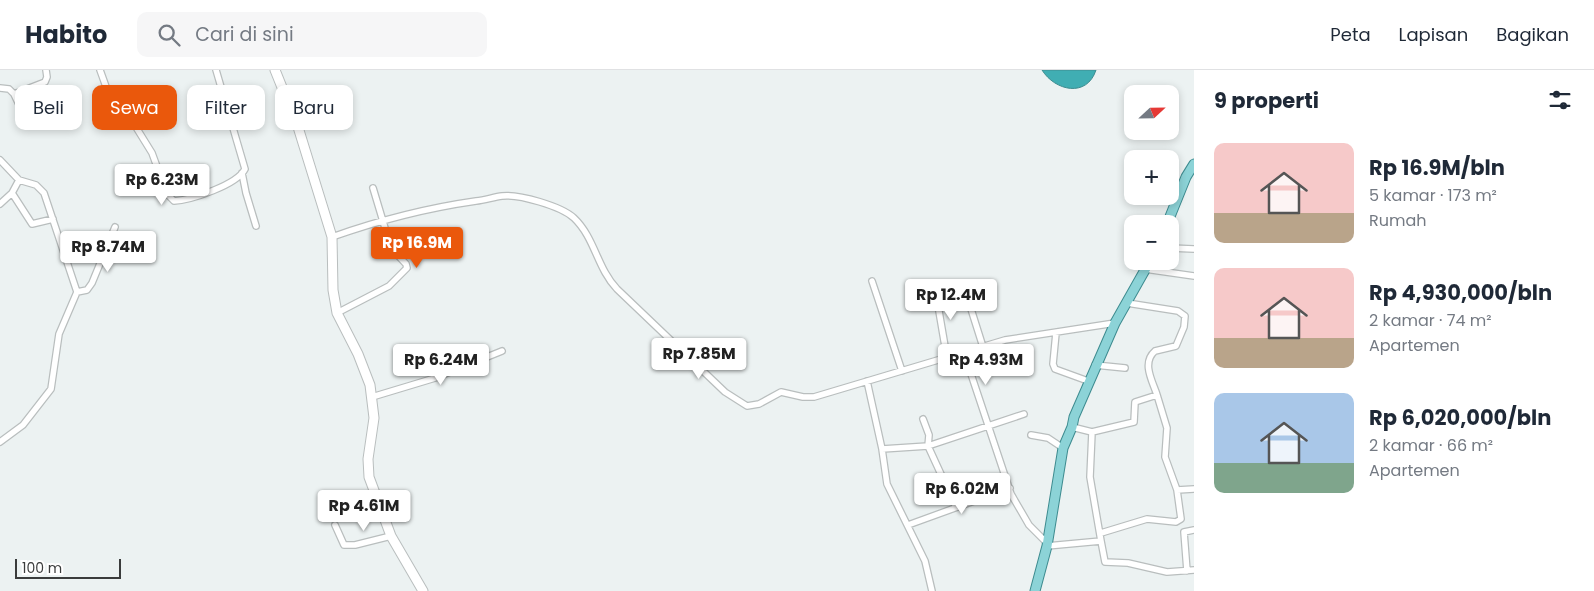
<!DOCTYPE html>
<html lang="id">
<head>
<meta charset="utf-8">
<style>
	:root { --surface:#fff; --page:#f6f6f7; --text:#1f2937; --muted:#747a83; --line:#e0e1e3; --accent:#ea580c }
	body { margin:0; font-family:Poppins,sans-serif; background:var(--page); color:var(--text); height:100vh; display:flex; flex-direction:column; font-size:19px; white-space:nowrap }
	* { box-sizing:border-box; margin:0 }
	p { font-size:16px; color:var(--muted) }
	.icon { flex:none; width:28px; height:28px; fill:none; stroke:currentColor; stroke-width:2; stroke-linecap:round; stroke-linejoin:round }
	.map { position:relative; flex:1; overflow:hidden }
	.drawer { display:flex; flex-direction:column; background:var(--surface); width:400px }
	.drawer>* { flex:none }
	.guide { position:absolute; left:15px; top:15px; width:475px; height:45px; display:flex; gap:10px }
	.needle { width:32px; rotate:68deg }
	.fabs { position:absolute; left:1124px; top:15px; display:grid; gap:10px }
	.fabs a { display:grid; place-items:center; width:55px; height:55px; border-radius:10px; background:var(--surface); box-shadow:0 2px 8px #0003; font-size:25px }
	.scale { position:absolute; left:15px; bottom:12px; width:106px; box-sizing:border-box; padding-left:5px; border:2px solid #3a3c3c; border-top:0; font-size:14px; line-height:18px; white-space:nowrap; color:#3a3c3c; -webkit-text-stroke:4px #fff; paint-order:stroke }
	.price { position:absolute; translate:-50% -42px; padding:0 11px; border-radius:5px; background:#fff; color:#222; font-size:16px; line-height:32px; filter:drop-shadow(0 1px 2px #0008) }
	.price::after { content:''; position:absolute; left:50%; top:30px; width:15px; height:11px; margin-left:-8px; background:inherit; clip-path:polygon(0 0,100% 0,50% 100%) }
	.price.selected { background:var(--accent); color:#fff }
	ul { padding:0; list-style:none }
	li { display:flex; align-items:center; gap:15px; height:125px; padding:0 20px }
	li span { display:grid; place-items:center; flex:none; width:140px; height:100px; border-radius:10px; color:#555 }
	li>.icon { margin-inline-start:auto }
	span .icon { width:60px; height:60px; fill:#fffc; stroke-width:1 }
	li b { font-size:21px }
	h2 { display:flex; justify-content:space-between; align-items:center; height:60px; padding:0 20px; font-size:21px }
	.tag { padding:0 18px; border-radius:10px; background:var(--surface); box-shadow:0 2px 8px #0003; font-size:18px; line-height:45px }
	.tag.selected { background:var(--accent); color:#fff }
	header { display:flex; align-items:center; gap:30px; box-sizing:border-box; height:70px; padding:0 25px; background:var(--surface); border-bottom:1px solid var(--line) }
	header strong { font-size:24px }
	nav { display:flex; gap:28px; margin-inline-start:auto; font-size:18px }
	.search { width:350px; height:45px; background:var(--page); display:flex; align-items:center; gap:12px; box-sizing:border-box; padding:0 18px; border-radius:10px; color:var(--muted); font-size:19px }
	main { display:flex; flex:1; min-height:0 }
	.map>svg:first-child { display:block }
	.water { fill:#40aeb3; stroke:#3e8c8f }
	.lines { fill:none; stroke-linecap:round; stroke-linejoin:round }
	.street-casing { stroke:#b9bebe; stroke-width:8 }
	.secondary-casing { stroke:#b9bebe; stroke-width:11 }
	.primary-casing { stroke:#3d8b8f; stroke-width:11 }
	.street { stroke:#fff; stroke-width:5.5 }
	.secondary { stroke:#fff; stroke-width:9 }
	.primary { stroke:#8cd3d7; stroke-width:9 }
</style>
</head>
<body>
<header>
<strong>Habito</strong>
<div class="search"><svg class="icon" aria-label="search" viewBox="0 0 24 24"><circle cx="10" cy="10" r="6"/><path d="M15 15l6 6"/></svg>Cari di sini</div>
<nav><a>Peta</a><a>Lapisan</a><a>Bagikan</a></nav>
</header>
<main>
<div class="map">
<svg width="1194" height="521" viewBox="0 0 1194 521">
	<rect width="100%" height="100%" fill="#ecf2f2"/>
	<path class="water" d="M 1042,0 L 1096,0 C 1087,28 1055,21 1042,0 Z"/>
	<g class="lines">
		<g class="street-casing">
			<path id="street" d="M 100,0 L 109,25 L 126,41 L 152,83 L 167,124 L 174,131 C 191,130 237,115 245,99 L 216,0
				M 0,18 L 9,19 L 14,24 L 24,45
				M 14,24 L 45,12 L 47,7 L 46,0
				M 0,90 L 19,110 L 36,115 L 44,123 L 77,222 L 59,264 L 51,319 L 23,355 L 0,372
				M 242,103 L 246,123 L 256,156
				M 12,123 L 32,154 L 53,149
				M 0,134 L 12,123 L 19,110
				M 332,167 C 380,150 427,138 476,131 C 485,130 494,127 502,126 C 519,124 561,136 574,148 C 595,168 597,198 617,219 L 725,322 L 747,336 L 759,334 L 781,322 L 803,327 L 814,327 L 1005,270 L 1115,253
				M 1170,178 L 1194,179
				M 1145,199 L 1194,206
				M 872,211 L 902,301
				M 935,218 L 947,288
				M 77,222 L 87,220 L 92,213 L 115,157
				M 1127,233 L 1178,241 L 1185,246 L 1184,257 L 1176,276 L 1155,281 C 1141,293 1153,312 1157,325
				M 971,239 L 983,277
				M 337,243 L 389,216 L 407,198 L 406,194 L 391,178 L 373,118
				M 1056,263 L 1053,294 L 1055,299 L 1088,311
				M 964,283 L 1011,424 L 1029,455 L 1047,473
				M 1095,295 L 1125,298
				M 867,311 L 882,379 L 887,414 L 925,491 L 932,521
				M 372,327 L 435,308 L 502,281
				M 923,349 L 929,365 L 928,376 L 956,437
				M 1072,357 L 1092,362
				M 1031,365 L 1048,368 L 1063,378
				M 882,379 L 928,376 L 1024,344
				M 1177,420 L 1194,419
				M 335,455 L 344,475 L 355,475 L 391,466
				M 908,455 L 1010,418
				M 1101,471 L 1105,492 L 1128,493 L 1167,502 L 1194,500
				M 1047,476 L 1101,471 L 1090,407 L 1092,362 L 1134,352 L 1135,332 L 1157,325 L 1167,358 L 1165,387 L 1177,420 L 1181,449 L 1176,452 L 1147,449 L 1101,463
				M 1187,501 L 1184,462 L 1194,460"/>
		</g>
		<g class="secondary-casing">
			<path id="secondary" d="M 275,0 L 298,57 L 332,167 L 333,220 L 337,243 L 358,284 L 370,315 L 374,348 L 368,389 L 369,407 L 391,466 L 423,521"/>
		</g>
		<g class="primary-casing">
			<path id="primary" d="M 1167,154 L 1186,107 L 1194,94
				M 1035,521 L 1047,476 L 1063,378 L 1072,357 L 1074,347 L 1115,253 L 1150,191"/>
		</g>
		<use href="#street" class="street"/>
		<use href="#secondary" class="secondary"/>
		<use href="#primary" class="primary"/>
	</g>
</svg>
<div class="fabs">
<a><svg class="needle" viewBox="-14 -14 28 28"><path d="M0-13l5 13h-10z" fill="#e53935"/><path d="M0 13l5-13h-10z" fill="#747a83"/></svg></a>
<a>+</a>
<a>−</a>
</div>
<div class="scale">100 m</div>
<b class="price" style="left:162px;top:136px">Rp 6.23M</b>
<b class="price selected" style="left:417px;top:199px">Rp 16.9M</b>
<b class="price" style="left:108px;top:203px">Rp 8.74M</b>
<b class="price" style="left:951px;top:251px">Rp 12.4M</b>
<b class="price" style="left:699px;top:310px">Rp 7.85M</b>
<b class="price" style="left:441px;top:316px">Rp 6.24M</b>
<b class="price" style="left:986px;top:316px">Rp 4.93M</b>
<b class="price" style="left:962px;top:445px">Rp 6.02M</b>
<b class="price" style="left:364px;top:462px">Rp 4.61M</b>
<div class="guide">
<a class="tag">Beli</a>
<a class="tag selected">Sewa</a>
<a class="tag">Filter</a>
<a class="tag">Baru</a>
</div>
</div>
<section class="drawer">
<h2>9 properti<svg class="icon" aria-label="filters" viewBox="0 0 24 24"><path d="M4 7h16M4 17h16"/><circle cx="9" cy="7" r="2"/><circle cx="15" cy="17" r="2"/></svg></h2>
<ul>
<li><span style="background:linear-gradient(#f6c9c9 70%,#b9a48a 0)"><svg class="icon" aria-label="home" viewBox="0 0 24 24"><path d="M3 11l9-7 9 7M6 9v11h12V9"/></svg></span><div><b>Rp 16.9M/bln</b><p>5 kamar · 173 m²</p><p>Rumah</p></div></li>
<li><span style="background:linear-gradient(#f6c9c9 70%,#b9a48a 0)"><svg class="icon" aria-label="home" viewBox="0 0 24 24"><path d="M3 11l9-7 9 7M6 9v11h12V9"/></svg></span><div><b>Rp 4,930,000/bln</b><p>2 kamar · 74 m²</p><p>Apartemen</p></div></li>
<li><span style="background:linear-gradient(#a9c7e8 70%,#7fa58c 0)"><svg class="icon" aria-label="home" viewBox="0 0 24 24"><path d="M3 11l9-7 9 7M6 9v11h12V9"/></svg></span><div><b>Rp 6,020,000/bln</b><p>2 kamar · 66 m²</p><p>Apartemen</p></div></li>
</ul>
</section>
</main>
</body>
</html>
